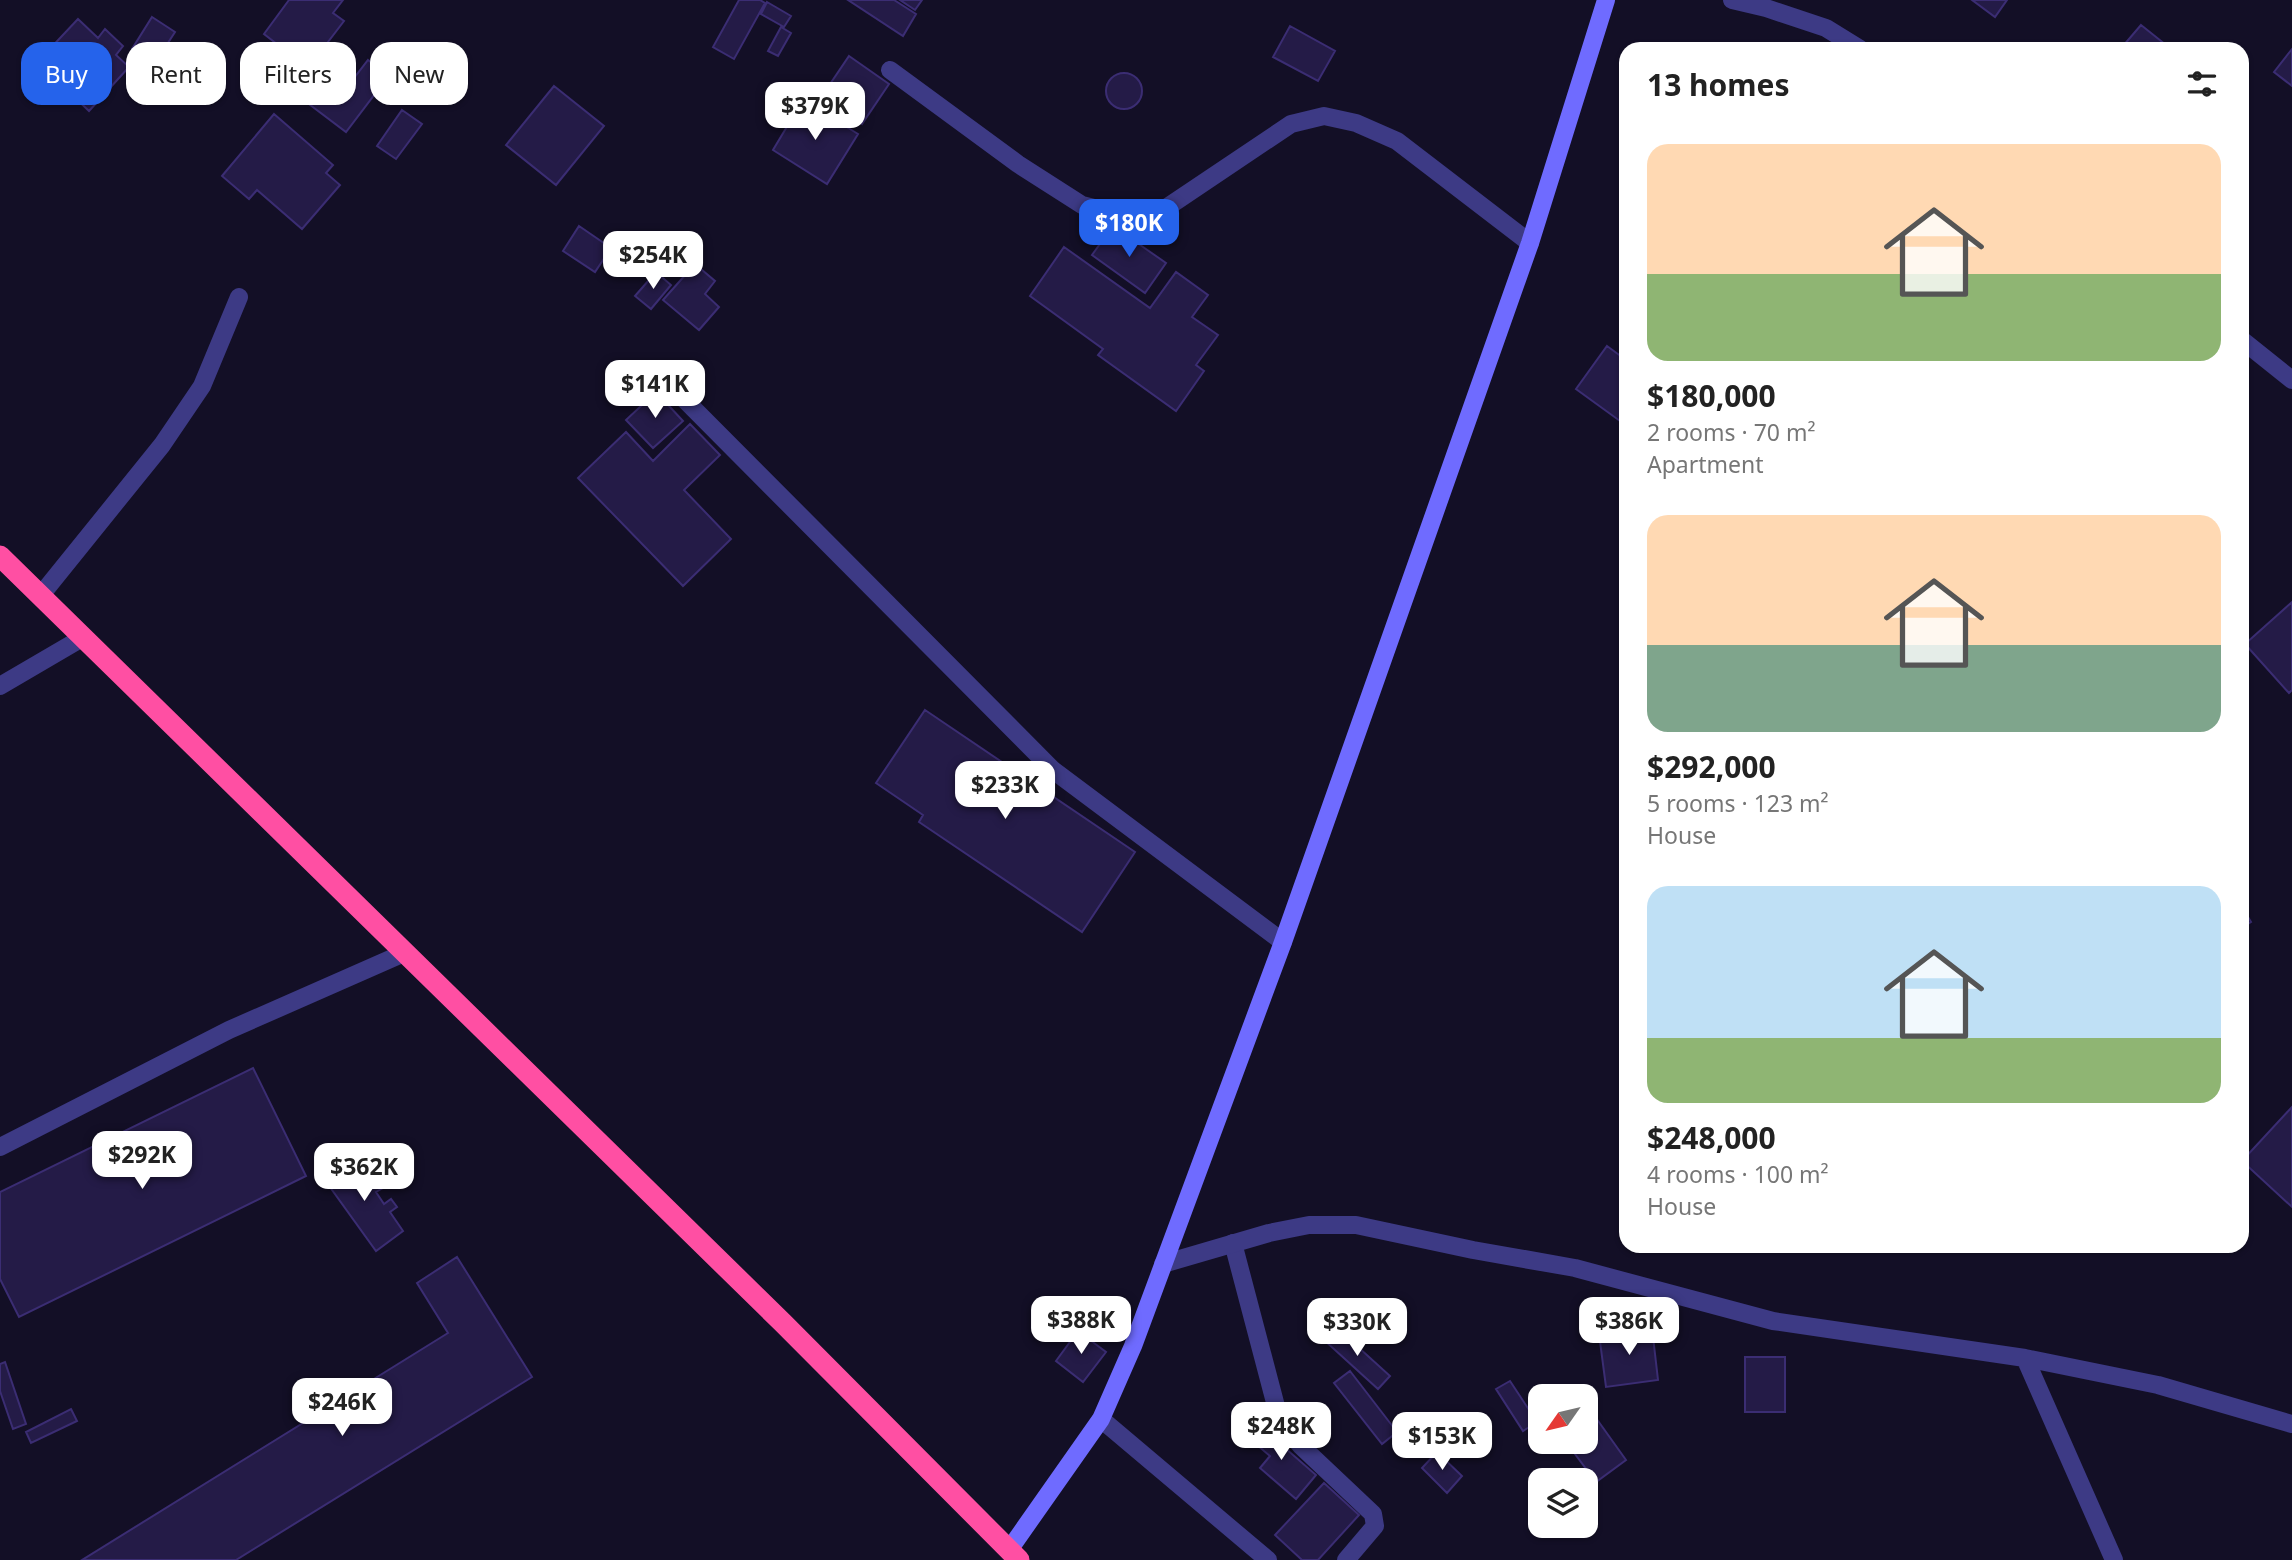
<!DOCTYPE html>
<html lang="en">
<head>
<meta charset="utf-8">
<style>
	:root { --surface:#fff; --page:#f2f2f2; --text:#222; --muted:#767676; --accent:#2563eb }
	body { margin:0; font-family:"Noto Sans",sans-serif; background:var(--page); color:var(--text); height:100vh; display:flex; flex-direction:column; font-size:26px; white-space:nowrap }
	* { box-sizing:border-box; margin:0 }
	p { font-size:23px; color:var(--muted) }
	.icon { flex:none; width:38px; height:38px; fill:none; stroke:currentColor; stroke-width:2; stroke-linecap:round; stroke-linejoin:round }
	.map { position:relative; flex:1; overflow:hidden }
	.drawer { position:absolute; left:1619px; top:42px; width:630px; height:1211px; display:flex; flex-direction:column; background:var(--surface); border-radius:21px; box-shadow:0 2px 5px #0004 }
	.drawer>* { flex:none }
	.hud { position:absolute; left:21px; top:42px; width:665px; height:63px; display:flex; gap:14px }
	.needle { width:46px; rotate:236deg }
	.tools { position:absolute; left:1528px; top:1384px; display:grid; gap:14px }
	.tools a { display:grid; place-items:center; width:70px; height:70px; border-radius:14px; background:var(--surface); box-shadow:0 2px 5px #0004; font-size:35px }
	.price { position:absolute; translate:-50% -60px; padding:0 16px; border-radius:14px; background:#fff; color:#222; font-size:23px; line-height:46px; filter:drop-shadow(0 2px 4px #0008) }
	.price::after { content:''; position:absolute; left:50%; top:42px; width:21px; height:16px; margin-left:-10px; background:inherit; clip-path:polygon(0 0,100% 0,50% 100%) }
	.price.active { background:var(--accent); color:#fff }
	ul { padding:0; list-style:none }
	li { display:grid; align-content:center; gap:14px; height:371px; padding:0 28px }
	li span { display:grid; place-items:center; height:217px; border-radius:21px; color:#555 }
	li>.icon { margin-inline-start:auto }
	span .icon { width:126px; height:126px; fill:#fffc; stroke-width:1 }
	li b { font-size:30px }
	h2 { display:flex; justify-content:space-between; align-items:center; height:84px; padding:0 28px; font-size:30px }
	.chip { padding:0 24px; border-radius:21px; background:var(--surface); box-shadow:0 2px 5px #0004; font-size:24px; line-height:63px }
	.chip.active { background:var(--accent); color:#fff }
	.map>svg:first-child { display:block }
	.building { fill:#241b47; stroke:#3b2d73; stroke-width:2 }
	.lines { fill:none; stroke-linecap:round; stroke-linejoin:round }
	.lane { stroke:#3d3a85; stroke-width:18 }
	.street { stroke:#3d3a85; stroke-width:18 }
	.secondary { stroke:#6f6bff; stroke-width:18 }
	.highway { stroke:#ff4fa3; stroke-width:21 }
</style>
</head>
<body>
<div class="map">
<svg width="2292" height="1560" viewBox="0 0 2292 1560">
	<rect width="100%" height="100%" fill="#130f26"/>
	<path class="building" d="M 289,0 L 343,0 L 333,13 L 344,21 L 308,68 L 264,34 Z
		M 739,0 L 760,0 L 765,3 L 734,59 L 713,47 Z
		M 848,0 L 894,0 L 916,14 L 903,36 Z
		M 900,0 L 922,0 L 915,10 Z
		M 1972,0 L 2007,0 L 1995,17 Z
		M 767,2 L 791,16 L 784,27 L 761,14 Z
		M 152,17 L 175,32 L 155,63 L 132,49 Z
		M 78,19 L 98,38 L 105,29 L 123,46 L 116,55 L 129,67 L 89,111 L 68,91 L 77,81 L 46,53 Z
		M 2141,25 L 2171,49 L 2126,49 L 2123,46 Z
		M 1290,26 L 1335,51 L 1318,81 L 1273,57 Z
		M 781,27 L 791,33 L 778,56 L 768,51 Z
		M 2292,49 L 2292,86 L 2274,72 Z
		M 849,56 L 889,84 L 862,124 L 822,96 Z
		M 368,60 L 398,83 L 384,101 L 375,94 L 346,132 L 305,101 L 334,63 L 354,78 Z
		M1106 91a18 18 0 1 1 36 0a18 18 0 1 1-36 0Z
		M 554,86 L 604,126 L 556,185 L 506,145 Z
		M 803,100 L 858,134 L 827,184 L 773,150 Z
		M 402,110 L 422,124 L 396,159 L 377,146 Z
		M 274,114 L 333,165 L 326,173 L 340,185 L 302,229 L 257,190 L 249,199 L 222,176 Z
		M 579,226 L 611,248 L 595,272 L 563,251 Z
		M 1113,226 L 1166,263 L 1145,293 L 1092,255 Z
		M 1064,247 L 1150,308 L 1176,272 L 1208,295 L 1192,317 L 1218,335 L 1196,365 L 1204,371 L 1176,411 L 1098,355 L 1103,349 L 1030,296 Z
		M 695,264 L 715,281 L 705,294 L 719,307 L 699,330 L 663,300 Z
		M 656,272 L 671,285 L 651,309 L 635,296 Z
		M 1607,346 L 1626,360 L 1626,414 L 1620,421 L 1576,389 Z
		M 656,392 L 683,421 L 653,448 L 626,420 Z
		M 690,424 L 720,455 L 684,490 L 731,539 L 683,586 L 578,478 L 626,432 L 653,461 Z
		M 2292,602 L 2292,690 L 2289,693 L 2245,644 Z
		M 925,710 L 1135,852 L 1082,932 L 919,822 L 923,815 L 876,783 Z
		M 2242,907 L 2251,922 L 2242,928 Z
		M 253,1068 L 306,1176 L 19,1317 L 0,1279 L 0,1192 Z
		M 2292,1107 L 2292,1207 L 2242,1161 Z
		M 346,1159 L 354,1170 L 364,1163 L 368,1170 L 361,1174 L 369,1185 L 377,1179 L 383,1188 L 376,1192 L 384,1204 L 391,1199 L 397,1207 L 390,1212 L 403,1231 L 376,1251 L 322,1176 Z
		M 457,1257 L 532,1377 L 236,1560 L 82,1560 L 448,1333 L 417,1283 Z
		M 1336,1327 L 1390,1376 L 1378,1389 L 1324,1340 Z
		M 1652,1328 L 1658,1380 L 1606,1387 L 1599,1334 Z
		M 1078,1331 L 1106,1352 L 1083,1382 L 1056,1361 Z
		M 1745,1357 L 1785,1357 L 1785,1412 L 1745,1412 Z
		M 5,1362 L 26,1424 L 13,1429 L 0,1391 L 0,1364 Z
		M 1350,1371 L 1397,1432 L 1382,1444 L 1334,1383 Z
		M 1510,1381 L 1537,1422 L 1523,1431 L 1496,1389 Z
		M 1586,1404 L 1626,1460 L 1596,1482 L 1566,1442 L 1586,1442 Z
		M 71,1409 L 77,1421 L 31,1443 L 26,1432 Z
		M 1253,1420 L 1316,1475 L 1296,1499 L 1260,1468 L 1270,1456 L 1243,1433 Z
		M 1437,1452 L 1462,1476 L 1447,1493 L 1422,1468 Z
		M 1324,1483 L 1359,1515 L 1318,1560 L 1302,1560 L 1275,1535 Z"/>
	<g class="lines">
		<path class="lane" d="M 1732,0 L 1766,8 L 1826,28 L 1860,49
			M 2242,340 L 2292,380
			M 680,395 L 1053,770 L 1283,942
			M 41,595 L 162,445 L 202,386 L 239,297
			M 0,686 L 82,638
			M 1233,1243 L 1277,1410 L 1291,1434 L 1301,1446 L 1373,1514 L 1375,1526 L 1346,1560
			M 1101,1419 L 1268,1560"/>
		<path class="street" d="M 890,70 L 1018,164 L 1082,205 L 1137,219 L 1160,212 L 1291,124 L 1324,116 L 1356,123 L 1397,141 L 1530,243
			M 0,1147 L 229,1030 L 404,953
			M 1163,1264 L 1269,1233 L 1309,1225 L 1356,1225 L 1473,1250 L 1575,1268 L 1773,1321 L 2025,1358 L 2158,1385 L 2292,1424
			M 2025,1358 L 2114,1560"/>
		<path class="secondary" d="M 1009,1550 L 1101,1419 L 1133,1346 L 1283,942 L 1530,243 L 1606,0"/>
		<path class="highway" d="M 0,556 L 783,1323 L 1019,1560"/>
	</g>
</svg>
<div class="tools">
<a><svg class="needle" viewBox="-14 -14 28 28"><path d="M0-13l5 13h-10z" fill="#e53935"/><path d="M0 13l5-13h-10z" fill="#767676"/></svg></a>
<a><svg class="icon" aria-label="layers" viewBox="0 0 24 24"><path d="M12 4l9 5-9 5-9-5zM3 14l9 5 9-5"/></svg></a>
</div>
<b class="price" style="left:815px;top:142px">$379K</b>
<b class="price active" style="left:1129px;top:259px">$180K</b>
<b class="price" style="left:653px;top:291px">$254K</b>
<b class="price" style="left:655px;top:420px">$141K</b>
<b class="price" style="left:1005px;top:821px">$233K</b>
<b class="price" style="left:142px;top:1191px">$292K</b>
<b class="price" style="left:364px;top:1203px">$362K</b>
<b class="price" style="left:1081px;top:1356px">$388K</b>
<b class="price" style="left:1629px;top:1357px">$386K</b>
<b class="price" style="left:1357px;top:1358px">$330K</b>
<b class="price" style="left:342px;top:1438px">$246K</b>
<b class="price" style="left:1281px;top:1462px">$248K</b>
<b class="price" style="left:1442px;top:1472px">$153K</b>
<div class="hud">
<a class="chip active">Buy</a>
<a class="chip">Rent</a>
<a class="chip">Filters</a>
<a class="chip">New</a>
</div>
<section class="drawer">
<h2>13 homes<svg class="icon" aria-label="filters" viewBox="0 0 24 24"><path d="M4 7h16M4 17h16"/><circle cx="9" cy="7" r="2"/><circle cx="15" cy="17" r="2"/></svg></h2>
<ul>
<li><span style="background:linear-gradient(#ffd9b3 60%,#8fb573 0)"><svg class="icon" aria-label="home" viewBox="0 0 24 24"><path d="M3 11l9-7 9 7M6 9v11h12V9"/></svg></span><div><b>$180,000</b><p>2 rooms · 70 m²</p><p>Apartment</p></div></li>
<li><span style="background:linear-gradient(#ffd9b3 60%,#7fa58c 0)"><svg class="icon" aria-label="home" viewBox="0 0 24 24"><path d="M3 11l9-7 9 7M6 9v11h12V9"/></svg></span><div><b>$292,000</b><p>5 rooms · 123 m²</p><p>House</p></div></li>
<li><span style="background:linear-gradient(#bfe0f5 70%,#8fb573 0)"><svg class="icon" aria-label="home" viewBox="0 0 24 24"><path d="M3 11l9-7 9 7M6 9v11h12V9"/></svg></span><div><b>$248,000</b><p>4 rooms · 100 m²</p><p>House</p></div></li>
</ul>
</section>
</div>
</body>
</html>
